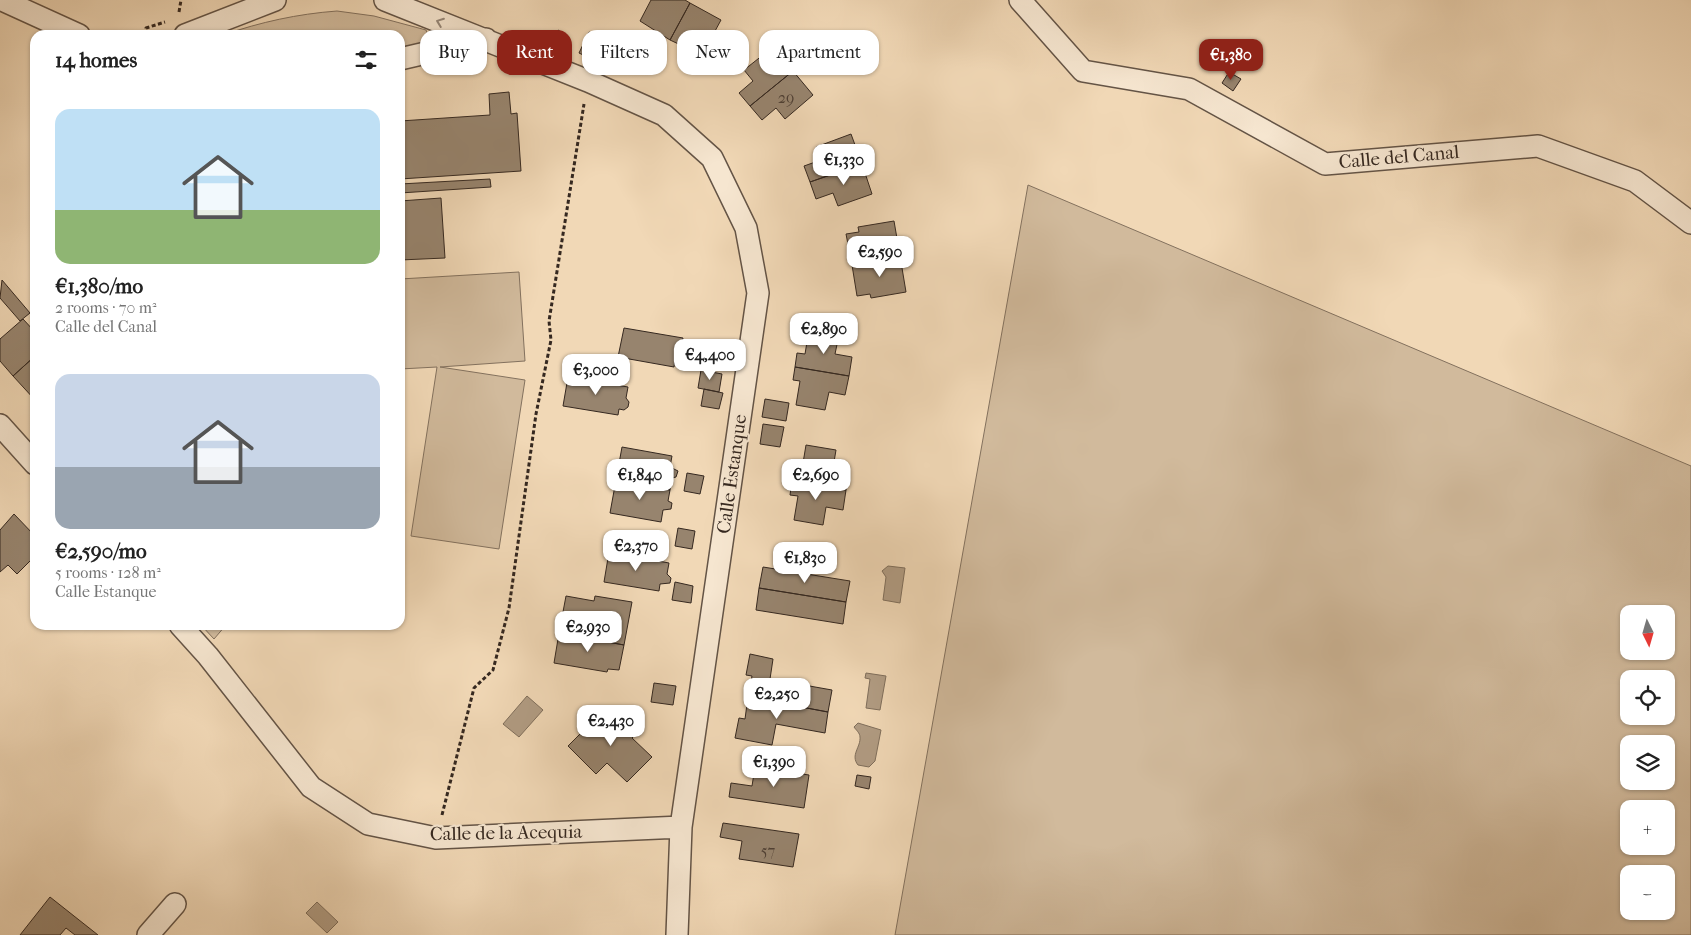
<!DOCTYPE html>
<html lang="en">
<head>
<meta charset="utf-8">
<style>
	:root { --surface:#fff; --page:#f6f6f6; --text:#222; --muted:#767676; --accent:#8f2418 }
	body { margin:0; font-family:"IM FELL French Canon",serif; background:var(--page); color:var(--text); height:100vh; display:flex; flex-direction:column; font-size:19px; white-space:nowrap }
	* { box-sizing:border-box; margin:0 }
	p { font-size:16px; color:var(--muted) }
	.icon { flex:none; width:28px; height:28px; fill:none; stroke:currentColor; stroke-width:2; stroke-linecap:round; stroke-linejoin:round }
	.map { position:relative; flex:1; overflow:hidden }
	.side { position:absolute; left:30px; top:30px; width:375px; height:600px; display:flex; flex-direction:column; background:var(--surface); border-radius:15px; box-shadow:0 1px 4px #0004 }
	.side>* { flex:none }
	.banner { position:absolute; left:420px; top:30px; width:475px; height:45px; display:flex; gap:10px }
	.needle { width:32px; rotate:175deg }
	.tools { position:absolute; left:1620px; top:605px; display:grid; gap:10px }
	.tools a { display:grid; place-items:center; width:55px; height:55px; border-radius:10px; background:var(--surface); box-shadow:0 1px 4px #0004; font-size:25px }
	.price { position:absolute; translate:-50% -42px; padding:0 11px; border-radius:10px; background:#fff; color:#222; font-size:16px; line-height:32px; filter:drop-shadow(0 1px 2px #0008) }
	.price::after { content:''; position:absolute; left:50%; top:30px; width:15px; height:11px; margin-left:-8px; background:inherit; clip-path:polygon(0 0,100% 0,50% 100%) }
	.price.active { background:var(--accent); color:#fff }
	ul { padding:0; list-style:none }
	li { display:grid; align-content:center; gap:10px; height:265px; padding:0 25px }
	li span { display:grid; place-items:center; height:155px; border-radius:15px; color:#555 }
	li>.icon { margin-inline-start:auto }
	span .icon { width:90px; height:90px; fill:#fffc; stroke-width:1 }
	li b { font-size:21px }
	h2 { display:flex; justify-content:space-between; align-items:center; height:60px; padding:0 25px; font-size:21px }
	.chip { padding:0 18px; border-radius:15px; background:var(--surface); box-shadow:0 1px 4px #0004; font-size:18px; line-height:45px }
	.chip.active { background:var(--accent); color:#fff }
	.map>svg:first-child { display:block }
	.green { fill:#d1ba9c; stroke:#83715e; fill-rule:evenodd }
	.water { fill:#b19c83; stroke:#7f6e5b }
	.building { fill:#97846e; stroke:#352820 }
	.lines { fill:none; stroke-linecap:round; stroke-linejoin:round }
	.street-casing { stroke:#645446; stroke-width:24 }
	.path { stroke:#352820; stroke-width:3; stroke-dasharray:4 2.5; stroke-linecap:butt }
	.street { stroke:#f6e6d0; stroke-width:21 }
	.oneway { stroke:#968778 }
	.labels { text-anchor:middle; dominant-baseline:central; stroke-width:4.5; stroke-linejoin:round; paint-order:stroke }
	.number-label { font-size:16px; fill:#4e3f34 }
	.street-label { font-size:19px; fill:#352820; stroke:#f6e6d0 }
</style>
</head>
<body>
<div class="map">
<svg width="1691" height="935" viewBox="0 0 1691 935">
	<rect width="100%" height="100%" fill="#f1d8b6"/>
	<filter id="stains"><feTurbulence type="fractalNoise" baseFrequency=".004" numOctaves="4"/><feColorMatrix values="0 0 0 0 .2 0 0 0 0 .09 0 0 0 0 .02 0 0 0 .5 -.17"/></filter>
	<radialGradient id="worn" r=".72"><stop offset=".6" stop-color="#630" stop-opacity="0"/><stop offset="1" stop-color="#630" stop-opacity=".3"/></radialGradient>
	<path class="green" d="M 337,11 L 374,16 L 426,30 L 429,38 L 424,43 L 400,48 L 400,35 L 223,35 C 261,22 297,14 337,11 Z
		M 1028,185 L 1691,466 L 1691,935 L 895,935 ZM 1629,614 L 1666,614 L 1666,651 L 1629,651 ZM 1629,679 L 1666,679 L 1666,716 L 1629,716 ZM 1629,744 L 1666,744 L 1666,781 L 1629,781 ZM 1629,809 L 1666,809 L 1666,846 L 1629,846 ZM 1629,874 L 1666,874 L 1666,911 L 1629,911 Z
		M 519,272 L 525,361 L 440,367 L 525,380 L 499,549 L 411,536 L 437,367 L 400,369 L 400,279 Z
		M 201,625 L 226,625 L 214,639 Z"/>
	<path class="water" d="M 888,566 L 905,568 L 900,603 L 883,600 L 886,577 L 882,571 Z
		M 866,673 L 886,676 L 880,710 L 866,708 L 870,679 L 865,678 Z
		M 527,696 L 543,710 L 519,737 L 503,724 Z
		M 858,723 L 881,730 L 875,761 L 869,767 L 858,765 C 850,755 861,747 860,737 C 860,733 856,730 854,727 Z
		M 317,902 L 338,922 L 327,933 L 306,913 Z"/>
	<path class="building" d="M 651,0 L 685,0 L 690,3 L 670,40 L 640,21 Z
		M 690,3 L 721,20 L 702,55 L 670,40 Z
		M 558,30 L 563,33 L 557,46 L 552,44 Z
		M 589,32 L 607,39 L 598,62 L 579,53 Z
		M 773,47 L 793,71 L 750,106 L 739,93 L 753,81 L 744,70 Z
		M 793,71 L 813,95 L 785,119 L 776,108 L 762,120 L 750,106 Z
		M 1229,72 L 1241,79 L 1233,91 L 1222,83 Z
		M 509,92 L 511,114 L 517,113 L 521,171 L 400,179 L 400,121 L 490,115 L 489,94 Z
		M 851,134 L 862,164 L 810,182 L 804,166 L 821,160 L 816,147 Z
		M 862,164 L 872,194 L 838,206 L 833,193 L 816,199 L 810,182 Z
		M 490,179 L 491,187 L 400,193 L 400,184 Z
		M 441,198 L 445,258 L 400,260 L 400,201 Z
		M 894,221 L 900,256 L 852,265 L 846,234 L 859,232 L 858,227 Z
		M 900,256 L 906,292 L 871,298 L 870,294 L 857,296 L 852,265 Z
		M 2,280 L 30,313 L 20,321 L 0,298 Z
		M 23,319 L 35,332 L 35,356 L 13,376 L 0,361 L 0,339 Z
		M 624,328 L 683,338 L 681,350 L 684,353 L 683,358 L 679,361 L 675,360 L 674,367 L 618,357 Z
		M 809,330 L 839,335 L 835,354 L 852,357 L 849,376 L 795,367 L 797,353 L 805,354 Z
		M 35,356 L 35,400 L 13,376 Z
		M 795,367 L 849,376 L 845,395 L 829,392 L 825,410 L 796,405 L 800,381 L 793,380 Z
		M 701,370 L 722,374 L 719,392 L 698,388 Z
		M 568,377 L 628,387 L 626,398 L 629,402 L 628,407 L 624,410 L 619,409 L 618,415 L 563,406 Z
		M 704,389 L 723,393 L 719,409 L 701,406 Z
		M 765,399 L 789,403 L 786,421 L 762,417 Z
		M 763,424 L 784,427 L 780,447 L 760,444 Z
		M 806,445 L 836,450 L 833,468 L 849,471 L 846,490 L 792,481 L 795,468 L 802,469 Z
		M 622,447 L 672,456 L 670,467 L 678,471 L 676,477 L 672,478 L 670,490 L 616,480 Z
		M 687,473 L 704,476 L 700,494 L 684,491 Z
		M 616,480 L 670,490 L 668,501 L 672,503 L 671,509 L 663,510 L 661,522 L 610,513 Z
		M 792,481 L 846,490 L 843,510 L 826,507 L 823,525 L 794,520 L 798,496 L 790,495 Z
		M 14,514 L 35,536 L 35,556 L 17,574 L 8,565 L 0,572 L 0,530 Z
		M 678,528 L 695,531 L 692,549 L 675,546 Z
		M 609,552 L 669,563 L 667,574 L 671,578 L 670,583 L 660,584 L 659,591 L 604,582 Z
		M 763,567 L 850,581 L 846,602 L 759,588 Z
		M 675,582 L 693,586 L 691,603 L 672,600 Z
		M 759,588 L 846,602 L 843,624 L 756,610 Z
		M 566,596 L 594,601 L 595,596 L 632,602 L 624,645 L 559,633 Z
		M 559,633 L 624,645 L 619,670 L 608,669 L 607,672 L 554,663 Z
		M 750,654 L 773,659 L 770,679 L 832,690 L 828,712 L 748,697 L 752,676 L 746,675 Z
		M 654,683 L 676,686 L 673,705 L 651,702 Z
		M 748,697 L 828,712 L 825,733 L 776,724 L 772,745 L 735,738 L 739,718 L 745,719 Z
		M 613,710 L 637,733 L 632,738 L 652,757 L 627,782 L 607,763 L 596,774 L 568,746 L 592,722 L 596,726 Z
		M 755,767 L 809,775 L 804,808 L 729,797 L 731,783 L 752,786 Z
		M 857,775 L 871,777 L 869,789 L 855,786 Z
		M 723,823 L 799,834 L 793,867 L 739,859 L 742,841 L 720,837 Z
		M 50,897 L 98,935 L 75,935 L 66,928 L 60,935 L 20,935 Z"/>
	<g class="lines">
		<g class="street-casing">
			<path id="street" d="M 2,0 L 79,35
				M 385,0 L 588,81 L 664,115 L 712,158 L 746,228 L 758,293 L 681,827 L 677,935
				M 1020,0 L 1083,71 L 1189,89 L 1325,164 L 1538,146 L 1635,181 L 1691,223
				M 185,35 L 275,0
				M 400,59 L 486,39
				M 0,425 L 35,464
				M 180,625 L 208,656 L 311,787 L 368,824 L 436,838 L 681,827
				M 148,935 L 175,904"/>
		</g>
		<path class="path" d="M 179,12 L 181,0
			M 146,35 L 146,28 L 165,22
			M 442,815 L 474,688 L 493,670 L 509,608 L 536,414 L 551,340 L 549,321 L 584,104"/>
		<use href="#street" class="street"/>
	</g>
	<defs><path id="oneway-chevron" d="M-2-3.5L2.5 0L-2 3.5" fill="none" stroke-width="1.6" stroke-linecap="round" stroke-linejoin="round" transform="scale(1.25)"/></defs>
	<use class="oneway" href="#oneway-chevron" transform="translate(440 22) rotate(-159)"/>
	<g class="labels">
		<g class="number-label">
			<text x="786" y="97">29</text>
			<text x="768" y="850">57</text>
		</g>
		<g class="street-label">
			<text transform="translate(1399 157) rotate(-5)">Calle del Canal</text>
			<text transform="translate(732 474) rotate(-82)">Calle Estanque</text>
			<text transform="translate(506 833) rotate(-1)">Calle de la Acequia</text>
		</g>
	</g>
	<rect width="100%" height="100%" filter="url(#stains)"/>
	<rect width="100%" height="100%" fill="url(#worn)"/>
</svg>
<div class="tools">
<a><svg class="needle" viewBox="-14 -14 28 28"><path d="M0-13l5 13h-10z" fill="#e53935"/><path d="M0 13l5-13h-10z" fill="#767676"/></svg></a>
<a><svg class="icon" aria-label="locate" viewBox="0 0 24 24"><circle cx="12" cy="12" r="6"/><path d="M12 2v4M12 18v4M2 12h4M18 12h4"/></svg></a>
<a><svg class="icon" aria-label="layers" viewBox="0 0 24 24"><path d="M12 4l9 5-9 5-9-5zM3 14l9 5 9-5"/></svg></a>
<a>+</a>
<a>−</a>
</div>
<b class="price active" style="left:1231px;top:81px">€1,380</b>
<b class="price" style="left:844px;top:186px">€1,330</b>
<b class="price" style="left:880px;top:278px">€2,590</b>
<b class="price" style="left:824px;top:355px">€2,890</b>
<b class="price" style="left:710px;top:381px">€4,400</b>
<b class="price" style="left:596px;top:396px">€3,000</b>
<b class="price" style="left:640px;top:501px">€1,840</b>
<b class="price" style="left:816px;top:501px">€2,690</b>
<b class="price" style="left:636px;top:572px">€2,370</b>
<b class="price" style="left:805px;top:584px">€1,830</b>
<b class="price" style="left:588px;top:653px">€2,930</b>
<b class="price" style="left:777px;top:720px">€2,250</b>
<b class="price" style="left:611px;top:747px">€2,430</b>
<b class="price" style="left:774px;top:788px">€1,390</b>
<div class="banner">
<a class="chip">Buy</a>
<a class="chip active">Rent</a>
<a class="chip">Filters</a>
<a class="chip">New</a>
<a class="chip">Apartment</a>
</div>
<section class="side">
<h2>14 homes<svg class="icon" aria-label="filters" viewBox="0 0 24 24"><path d="M4 7h16M4 17h16"/><circle cx="9" cy="7" r="2"/><circle cx="15" cy="17" r="2"/></svg></h2>
<ul>
<li><span style="background:linear-gradient(#bfe0f5 65%,#8fb573 0)"><svg class="icon" aria-label="home" viewBox="0 0 24 24"><path d="M3 11l9-7 9 7M6 9v11h12V9"/></svg></span><div><b>€1,380/mo</b><p>2 rooms · 70 m²</p><p>Calle del Canal</p></div></li>
<li><span style="background:linear-gradient(#c9d6e8 60%,#9aa5b1 0)"><svg class="icon" aria-label="home" viewBox="0 0 24 24"><path d="M3 11l9-7 9 7M6 9v11h12V9"/></svg></span><div><b>€2,590/mo</b><p>5 rooms · 128 m²</p><p>Calle Estanque</p></div></li>
</ul>
</section>
</div>
</body>
</html>
